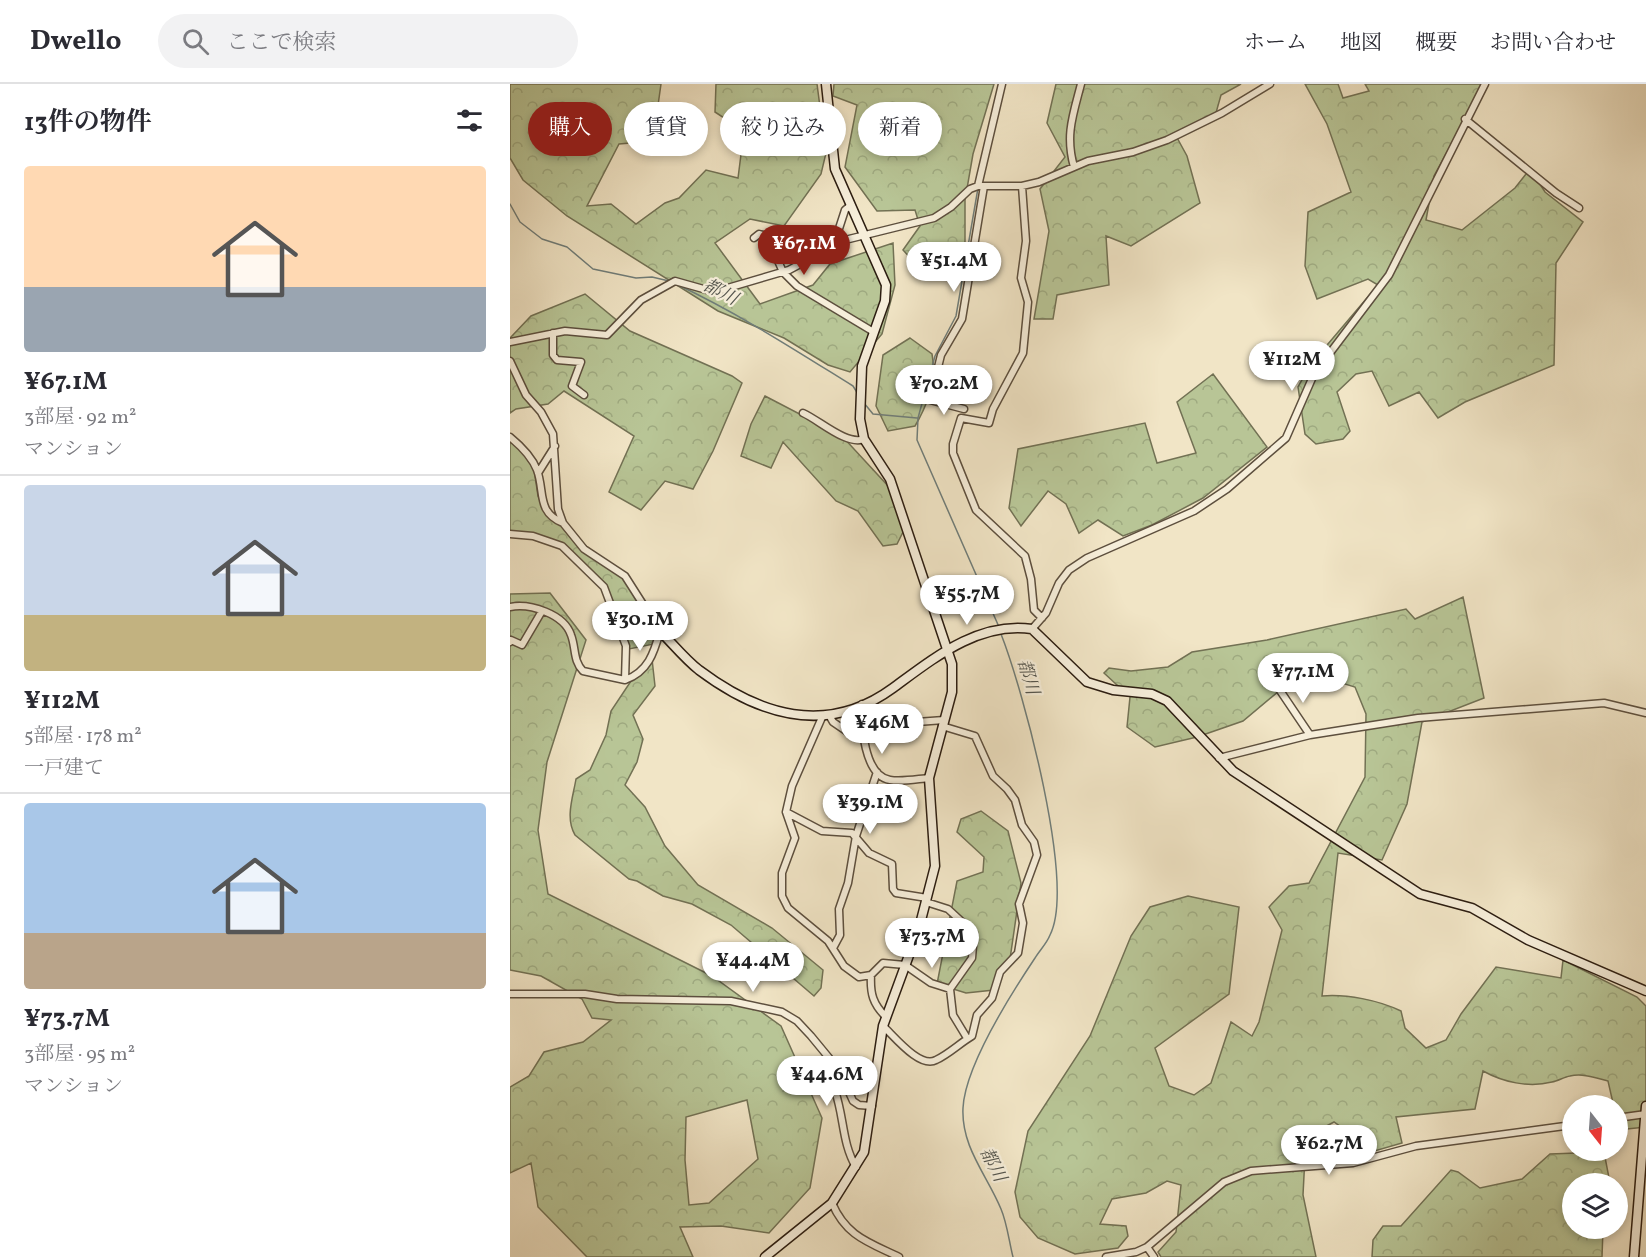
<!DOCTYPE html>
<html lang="ja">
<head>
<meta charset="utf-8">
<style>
	:root { --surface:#fff; --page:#f2f2f3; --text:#2b2b33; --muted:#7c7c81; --line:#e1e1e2; --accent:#8f2418 }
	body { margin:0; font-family:Vollkorn,"Noto Serif JP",serif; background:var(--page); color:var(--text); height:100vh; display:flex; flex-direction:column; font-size:22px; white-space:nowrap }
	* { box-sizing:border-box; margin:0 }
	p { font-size:20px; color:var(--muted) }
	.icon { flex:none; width:33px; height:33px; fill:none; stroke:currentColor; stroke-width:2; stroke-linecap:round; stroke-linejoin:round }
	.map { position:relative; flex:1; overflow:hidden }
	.sheet { display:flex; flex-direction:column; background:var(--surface); width:510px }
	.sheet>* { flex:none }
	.guide { position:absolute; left:18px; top:18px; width:570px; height:54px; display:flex; gap:12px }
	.needle { width:39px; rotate:163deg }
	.fabs { position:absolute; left:1052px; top:1011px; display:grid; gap:12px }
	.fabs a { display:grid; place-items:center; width:66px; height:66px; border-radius:50%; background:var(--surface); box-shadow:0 3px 9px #0003; font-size:30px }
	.price { position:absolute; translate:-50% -51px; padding:0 14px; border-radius:21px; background:#fff; color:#222; font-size:20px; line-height:39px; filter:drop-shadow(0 2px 3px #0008) }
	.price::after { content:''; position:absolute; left:50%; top:36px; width:18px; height:14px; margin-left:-9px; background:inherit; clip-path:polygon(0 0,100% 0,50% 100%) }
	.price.active { background:var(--accent); color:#fff }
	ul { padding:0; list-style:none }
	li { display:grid; align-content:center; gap:12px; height:318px; padding:0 24px }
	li+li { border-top:2px solid var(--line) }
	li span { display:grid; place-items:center; height:186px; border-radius:6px; color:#555 }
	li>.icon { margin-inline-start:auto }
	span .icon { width:108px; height:108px; fill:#fffc; stroke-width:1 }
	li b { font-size:26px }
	h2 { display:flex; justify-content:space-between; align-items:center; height:72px; padding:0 24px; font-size:26px }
	.chip { padding:0 21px; border-radius:27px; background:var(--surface); box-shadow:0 3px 9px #0003; font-size:21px; line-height:54px }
	.chip.active { background:var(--accent); color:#fff }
	header { display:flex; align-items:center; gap:36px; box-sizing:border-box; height:84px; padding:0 30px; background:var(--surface); border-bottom:2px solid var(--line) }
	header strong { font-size:28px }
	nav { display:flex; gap:33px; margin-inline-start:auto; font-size:21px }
	.search { width:420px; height:54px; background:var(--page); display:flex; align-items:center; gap:15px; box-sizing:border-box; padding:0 21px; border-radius:33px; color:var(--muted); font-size:22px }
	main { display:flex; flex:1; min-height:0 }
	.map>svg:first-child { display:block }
	.forest { fill:url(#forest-crowns); stroke:#727154; stroke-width:1.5; fill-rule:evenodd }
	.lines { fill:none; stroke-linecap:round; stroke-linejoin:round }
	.stream { stroke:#707d79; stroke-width:1.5 }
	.street-casing { stroke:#5d4f3e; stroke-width:9 }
	.secondary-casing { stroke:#2c1d11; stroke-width:11 }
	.street { stroke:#f6eeda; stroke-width:6 }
	.secondary { stroke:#f6eeda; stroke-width:8 }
	.labels { text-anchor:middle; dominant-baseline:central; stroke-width:4.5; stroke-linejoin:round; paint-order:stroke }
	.water-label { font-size:18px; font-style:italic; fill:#54554e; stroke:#f6eeda }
</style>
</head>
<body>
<header>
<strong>Dwello</strong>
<div class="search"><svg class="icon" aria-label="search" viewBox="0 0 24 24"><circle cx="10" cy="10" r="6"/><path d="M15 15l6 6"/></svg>ここで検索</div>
<nav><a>ホーム</a><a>地図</a><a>概要</a><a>お問い合わせ</a></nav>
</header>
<main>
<section class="sheet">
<h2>13件の物件<svg class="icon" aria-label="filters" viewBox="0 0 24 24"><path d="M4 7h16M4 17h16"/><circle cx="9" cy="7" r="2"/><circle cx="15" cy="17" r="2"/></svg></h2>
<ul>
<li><span style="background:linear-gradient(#ffd9b3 65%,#9aa5b1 0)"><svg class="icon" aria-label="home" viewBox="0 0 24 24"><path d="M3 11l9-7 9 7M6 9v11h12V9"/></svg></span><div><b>¥67.1M</b><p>3部屋 · 92 m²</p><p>マンション</p></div></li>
<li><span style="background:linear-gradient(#c9d6e8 70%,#c2b280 0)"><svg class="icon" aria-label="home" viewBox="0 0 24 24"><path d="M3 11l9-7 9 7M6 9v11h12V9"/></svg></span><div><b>¥112M</b><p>5部屋 · 178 m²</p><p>一戸建て</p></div></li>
<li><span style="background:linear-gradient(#a9c7e8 70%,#b9a48a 0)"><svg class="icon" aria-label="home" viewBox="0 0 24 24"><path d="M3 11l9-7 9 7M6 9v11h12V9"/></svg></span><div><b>¥73.7M</b><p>3部屋 · 95 m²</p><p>マンション</p></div></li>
</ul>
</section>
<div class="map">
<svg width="1136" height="1173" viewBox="0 0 1136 1173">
	<defs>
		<pattern id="forest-crowns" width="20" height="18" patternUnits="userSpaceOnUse" patternTransform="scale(1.5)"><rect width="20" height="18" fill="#b8c596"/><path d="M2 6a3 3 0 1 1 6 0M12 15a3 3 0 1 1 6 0" fill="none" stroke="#9ea980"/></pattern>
	</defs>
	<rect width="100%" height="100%" fill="#f1e5c6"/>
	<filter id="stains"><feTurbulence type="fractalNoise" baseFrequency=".00333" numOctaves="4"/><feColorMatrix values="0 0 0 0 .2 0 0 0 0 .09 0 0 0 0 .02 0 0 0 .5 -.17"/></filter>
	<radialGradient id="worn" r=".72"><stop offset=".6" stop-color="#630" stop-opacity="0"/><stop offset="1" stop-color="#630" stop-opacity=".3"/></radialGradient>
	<path class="forest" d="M 0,0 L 151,0 L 143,57 L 109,60 L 77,122 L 101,120 L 126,140 L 155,119 L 169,114 L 196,86 L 228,94 L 234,47 L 205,28 L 206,0 L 307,0 L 316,69 L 311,90 L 274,142 L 240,135 L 205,159 L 250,220 L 303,201 L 320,180 L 383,159 L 385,201 L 372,250 L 340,288 L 318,281 L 274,254 L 208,227 L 57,132 L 13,96 L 0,74 Z
		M 324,0 L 484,0 L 463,70 L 455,116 L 455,158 L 416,191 L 393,166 L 410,142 L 405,126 L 367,127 L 335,83 L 347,21 L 323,12 Z
		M 546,0 L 731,0 L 711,11 L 704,36 L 665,50 L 677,72 L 690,119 L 621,162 L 596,152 L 599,201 L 547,211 L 543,235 L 524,235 L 539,147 L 530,105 L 555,73 L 537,39 Z
		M 795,0 L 828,0 L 833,14 L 859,7 L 855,0 L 974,0 L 924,92 L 916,136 L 952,146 L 1005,104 L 1020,85 L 1035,108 L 1073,138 L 1046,179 L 1044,281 L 955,318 L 928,334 L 909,308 L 879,322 L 862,287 L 846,290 L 827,308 L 840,347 L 833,355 L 806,360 L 795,350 L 788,303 L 801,280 L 868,201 L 858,195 L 807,215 L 795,182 L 798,128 L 841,108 L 817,40 Z
		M 75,210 L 120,247 L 222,292 L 232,299 L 203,367 L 183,405 L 155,397 L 131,426 L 99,408 L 124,352 L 54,307 L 38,320 L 6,325 L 0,329 L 0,254 L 21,232 Z
		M 400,254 L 422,270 C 427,296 418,320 405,342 L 378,347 L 366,322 L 373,271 Z
		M 703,290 L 757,363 L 693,414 L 642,441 L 613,452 L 588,436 L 569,449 L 556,420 L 538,407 L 511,442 L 499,424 L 508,365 L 635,339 L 647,379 L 686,369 L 667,318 Z
		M 255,312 L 332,352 L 379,403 L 395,444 L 387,460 L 373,462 L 348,427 L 326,417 L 273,358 L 261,384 L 231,372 L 241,340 Z
		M 0,358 L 11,366 L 24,385 L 28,412 L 35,428 L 116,495 L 145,545 L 144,560 L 119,565 L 97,503 L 56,463 L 0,449 Z
		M 40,509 L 76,556 L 37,678 L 28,746 L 38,810 L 202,892 L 271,942 L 312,1034 L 300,1104 L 259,1149 L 211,1142 L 170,1143 L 183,1173 L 77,1173 L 28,1123 L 21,1079 L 0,1089 L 0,1003 L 19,992 L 34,968 L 73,958 L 101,936 L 82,934 L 72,915 L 31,892 L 0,886 L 0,510 ZM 237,1016 L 248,1075 L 199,1119 L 179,1121 L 175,1076 L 176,1033 Z
		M 953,513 L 974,614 L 912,638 L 897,720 L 872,776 L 828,769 L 812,912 C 837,910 868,916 891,927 L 895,944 L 916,964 L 936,956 L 951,930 L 986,883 L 1051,894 L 1053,876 L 1127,913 L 1136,922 L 1136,1043 L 1117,1045 L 1107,1027 L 1107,1022 L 1103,1019 L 1098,997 C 1086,994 1073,989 1060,992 C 1054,993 1048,997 1042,998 C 1018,1004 993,998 973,987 L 965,1025 L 886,1033 L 892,1059 L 844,1073 L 849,1056 L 824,1038 L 796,1053 L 793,1111 L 806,1173 L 651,1173 L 648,1168 L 666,1148 L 671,1101 L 657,1097 L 636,1109 L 602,1115 L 590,1140 L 616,1142 L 618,1152 L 608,1164 L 565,1170 L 528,1154 L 510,1133 L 505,1108 L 518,1047 L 580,952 L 621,852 L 640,823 L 678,812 L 729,823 L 719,910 L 645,964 L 659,1002 L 684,1011 L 701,999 L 721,938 L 742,952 L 749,938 L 772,846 L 759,823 L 779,802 L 799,799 L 855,693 L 856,630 L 845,603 L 793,587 L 733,637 L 687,653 L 645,663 L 617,643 L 620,613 L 594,589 L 599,584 L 621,587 L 658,583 L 682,568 L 757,556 L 896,525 L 905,535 Z
		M 142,575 L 145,602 L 123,631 L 133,655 L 127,678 L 115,701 L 135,723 L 155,762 L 188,801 L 262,844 L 313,886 L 311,904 L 304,912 L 221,841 L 182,820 L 153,812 L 127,797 L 119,795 L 65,751 C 55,734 63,713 66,695 L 80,686 L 96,651 L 101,627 L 121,597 Z
		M 471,727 L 498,747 L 511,799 L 500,875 L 484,906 L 456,909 L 427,900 L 447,797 L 473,788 L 474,773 L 447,748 L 451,735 Z
		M 1094,1068 L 1100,1099 L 1062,1100 L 1062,1144 L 1093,1145 L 1092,1173 L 862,1173 L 863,1156 L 873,1142 L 891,1142 L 941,1086 L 948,1088 L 970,1104 L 1012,1095 L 1040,1070 Z"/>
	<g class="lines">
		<path class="stream" d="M 468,104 L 446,232 L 425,272 L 408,334 L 407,356 L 489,543
			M 0,120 L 10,138 L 32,155 L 57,163 L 83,185 L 126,194 L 142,193 L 159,197
			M 166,200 C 228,229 285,266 343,302 L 348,310
			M 354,319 L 363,330 L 407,334
			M 491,550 C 513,606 566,800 540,851 C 537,859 530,866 525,874 C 501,910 455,982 453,1024 C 451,1063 477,1091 491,1125 C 497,1139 499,1157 503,1173"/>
		<g class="street-casing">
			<path id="street" d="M 955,35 L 1046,109 L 1069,124
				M 564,83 C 555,51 563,31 571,0
				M 468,102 L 492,0
				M 512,102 L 516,157 L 511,194 L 518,218 L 513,269 L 483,325 L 479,339 L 451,334 L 443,360 L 443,369 L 466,426 L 515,472 L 521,495 L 524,526 L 532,534
				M 244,154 L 249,150 L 257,152 L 273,188 L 287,202 L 362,247
				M 324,160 L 335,126 L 341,121
				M 43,249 L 43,271 L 47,276 L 71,278 L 62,302 L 74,311
				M 0,258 L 55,247 L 97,251 L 131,216 L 165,197 L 204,208 L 279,186 L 335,156 L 424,134 L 441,123 L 460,105 L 468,102 L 512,102 L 529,98 L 578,77 L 623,68 L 657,56 L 712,29 L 760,0
				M 0,277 L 16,311 L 31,328 L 43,350 L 48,425 L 53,439 L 74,465 L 115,492 L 150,547 C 144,569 138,588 115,596 L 73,587 C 63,577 66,564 61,551 C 54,530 20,519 0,523
				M 454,325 L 420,316 L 431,271 L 452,235 L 474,102
				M 293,329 C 309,336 337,362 354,355
				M 0,353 C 11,362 22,373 27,386 C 35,407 26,428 53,439
				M 28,389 L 45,362
				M 0,450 L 23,452 L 52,462 L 94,503 L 116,562 L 115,596
				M 522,545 L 536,529 L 549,499 L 559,486 L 577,474 L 684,427 L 717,405 L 776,354 L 804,290 L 879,191 L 975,0
				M 0,558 L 1,556 L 12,561 L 32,527
				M 767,602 L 800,651
				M 352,620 C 351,641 354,692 380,696 C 392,698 407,695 419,694
				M 313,631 L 282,702 L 276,728 L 285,754 L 272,789 L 272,812 L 278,824 L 318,857 L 334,882 L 349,893 L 361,891
				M 319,631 L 323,638 L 345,653 L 388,646 L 404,648 L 407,638 L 434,636
				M 709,674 L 800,651 L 908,634 L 1094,619 L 1136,629
				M 276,728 L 312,747 L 342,749 L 359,769 L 382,780 L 383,805 L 386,809 L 417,814
				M 416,818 L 438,825 L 464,849 L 462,874 L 440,905 L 443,931 L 457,954
				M 323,864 L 330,851 L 329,825 L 338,799 L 346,752 L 367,688
				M 0,910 L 75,910 L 107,915 L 221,917 L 272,928 L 287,937 L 301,952 L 329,986 L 343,1017 L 349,1021 L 362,1022
				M 376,933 C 363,920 360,910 361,891 L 373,879 L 395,881 L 421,899 L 440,905
				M 373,942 C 384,952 410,985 426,976 C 439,970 450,959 462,952 L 467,931 L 482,914 L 490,888 L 508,869 L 513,839 L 509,820 L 527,771 L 524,758 L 512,741 L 505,716 L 497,705 L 483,692 L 465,652 L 432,642
				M 326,983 L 314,987 C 314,995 323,999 325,1007 C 334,1032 332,1060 346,1083
				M 1107,1034 L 1136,1030
				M 322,1119 C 336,1152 358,1158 389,1173
				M 637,1163 L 644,1173
				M 596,1173 L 626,1168 L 637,1163 L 714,1098 L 741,1087 L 843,1079 L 906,1062 L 1062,1041"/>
		</g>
		<g class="secondary-casing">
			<path id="secondary" d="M 150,547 C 162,559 175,575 189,586 C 249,631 316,653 383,604 C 424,574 469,537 522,545 L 577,598 L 603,606 L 642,610 L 657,617 L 723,687 L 910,810 L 962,824 L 1018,856 L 1136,907
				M 255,1173 L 322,1119 L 354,1068 L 373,942 L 409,844 L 425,782 L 419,694 L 442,608 L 442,580 L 380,395 L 354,355 L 350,335 L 352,282 L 375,217 L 376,201 L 325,85 L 316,0
				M 1124,1173 L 1136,1022"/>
		</g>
		<use href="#street" class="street"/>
		<use href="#secondary" class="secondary"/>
	</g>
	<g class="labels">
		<g class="water-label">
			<text transform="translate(210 209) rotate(27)">都川</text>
			<text transform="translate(517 593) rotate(74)">都川</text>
			<text transform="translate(482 1081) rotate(63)">都川</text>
		</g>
	</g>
	<rect width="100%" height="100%" filter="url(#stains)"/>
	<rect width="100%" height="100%" fill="url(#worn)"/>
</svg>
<div class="fabs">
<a><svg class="needle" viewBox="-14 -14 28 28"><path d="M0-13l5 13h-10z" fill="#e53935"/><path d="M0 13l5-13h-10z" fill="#7c7c81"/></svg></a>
<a><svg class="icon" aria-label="layers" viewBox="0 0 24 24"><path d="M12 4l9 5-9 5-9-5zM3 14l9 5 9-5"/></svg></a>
</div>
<b class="price active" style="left:294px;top:192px">¥67.1M</b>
<b class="price" style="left:444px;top:209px">¥51.4M</b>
<b class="price" style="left:782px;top:308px">¥112M</b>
<b class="price" style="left:434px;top:332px">¥70.2M</b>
<b class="price" style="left:457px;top:542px">¥55.7M</b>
<b class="price" style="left:130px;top:568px">¥30.1M</b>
<b class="price" style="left:793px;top:620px">¥77.1M</b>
<b class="price" style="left:372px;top:671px">¥46M</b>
<b class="price" style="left:360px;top:751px">¥39.1M</b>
<b class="price" style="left:422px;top:885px">¥73.7M</b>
<b class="price" style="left:243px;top:909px">¥44.4M</b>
<b class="price" style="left:317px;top:1023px">¥44.6M</b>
<b class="price" style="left:819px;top:1092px">¥62.7M</b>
<div class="guide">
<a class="chip active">購入</a>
<a class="chip">賃貸</a>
<a class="chip">絞り込み</a>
<a class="chip">新着</a>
</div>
</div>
</main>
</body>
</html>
